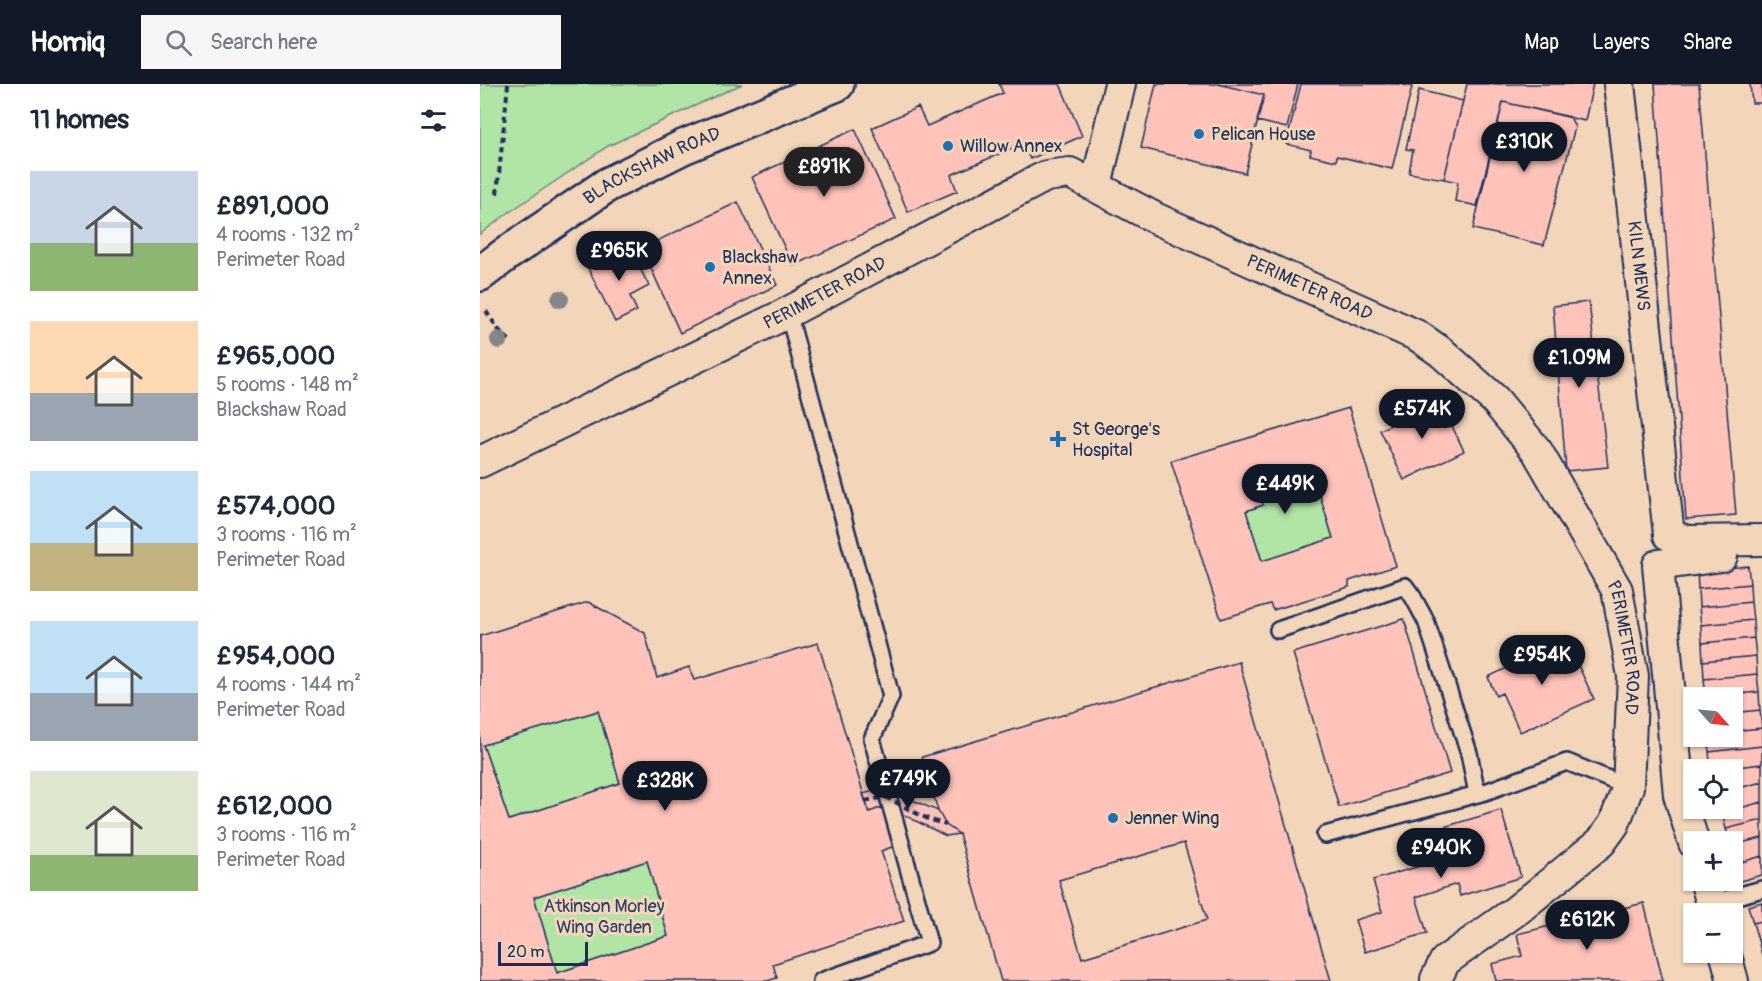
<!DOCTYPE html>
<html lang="en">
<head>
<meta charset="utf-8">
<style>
	:root { --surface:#fff; --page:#f6f6f7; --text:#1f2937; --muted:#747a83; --accent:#111827 }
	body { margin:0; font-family:Pangolin,sans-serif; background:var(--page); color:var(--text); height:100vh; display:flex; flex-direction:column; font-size:22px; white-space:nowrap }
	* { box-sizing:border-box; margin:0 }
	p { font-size:20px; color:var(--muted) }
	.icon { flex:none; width:33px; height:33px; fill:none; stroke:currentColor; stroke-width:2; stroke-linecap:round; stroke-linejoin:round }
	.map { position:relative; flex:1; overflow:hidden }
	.side { display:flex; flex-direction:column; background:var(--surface); width:480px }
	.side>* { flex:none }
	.needle { width:39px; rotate:117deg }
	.controls { position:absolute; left:1203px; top:603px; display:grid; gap:12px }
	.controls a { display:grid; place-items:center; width:60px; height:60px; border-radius:0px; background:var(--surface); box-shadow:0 2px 4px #0004; font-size:30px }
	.scale { position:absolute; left:18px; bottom:15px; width:90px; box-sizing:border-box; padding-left:6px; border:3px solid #1b2f5e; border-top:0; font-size:16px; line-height:21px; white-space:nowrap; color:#1b2f5e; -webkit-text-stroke:4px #f3d5b9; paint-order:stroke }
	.price { position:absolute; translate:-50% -51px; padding:0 14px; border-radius:21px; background:var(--accent); color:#fff; font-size:20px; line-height:39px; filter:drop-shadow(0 2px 3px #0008) }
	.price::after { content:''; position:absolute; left:50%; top:36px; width:18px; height:14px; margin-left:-9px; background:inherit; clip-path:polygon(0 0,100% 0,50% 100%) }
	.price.current { background:#222; color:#fff }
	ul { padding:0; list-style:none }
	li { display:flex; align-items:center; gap:18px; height:150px; padding:0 30px }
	li span { display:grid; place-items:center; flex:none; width:168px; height:120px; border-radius:0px; color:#555 }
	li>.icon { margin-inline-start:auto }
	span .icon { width:72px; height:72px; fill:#fffc; stroke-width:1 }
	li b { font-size:26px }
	h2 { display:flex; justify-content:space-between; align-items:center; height:72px; padding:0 30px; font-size:26px }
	header { display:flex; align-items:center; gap:36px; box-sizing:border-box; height:84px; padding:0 30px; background:var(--accent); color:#fff }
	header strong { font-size:28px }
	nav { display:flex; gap:33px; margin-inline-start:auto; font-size:21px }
	.search { width:420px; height:54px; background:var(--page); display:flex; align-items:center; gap:15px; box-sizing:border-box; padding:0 21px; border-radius:0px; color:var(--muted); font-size:22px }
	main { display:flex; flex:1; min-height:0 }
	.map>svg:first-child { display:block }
	.green { fill:#b0e5a6; stroke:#668a82; stroke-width:1.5 }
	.building { fill:#ffc3ba; stroke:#1b2f5e; stroke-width:1.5; fill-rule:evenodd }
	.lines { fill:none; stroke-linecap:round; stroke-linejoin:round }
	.service-casing { stroke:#1b2f5e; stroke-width:20 }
	.minor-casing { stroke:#1b2f5e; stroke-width:34 }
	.tertiary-casing { stroke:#1b2f5e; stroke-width:38 }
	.path { stroke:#1b2f5e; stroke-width:4; stroke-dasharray:6 4.5; stroke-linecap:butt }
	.service { stroke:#f3d5b9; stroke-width:15 }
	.minor { stroke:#f3d5b9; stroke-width:30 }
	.tertiary { stroke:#f3d5b9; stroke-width:33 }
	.path-bridge { stroke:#1b2f5e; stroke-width:4; stroke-dasharray:6 4.5; stroke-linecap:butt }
	.tree { fill:#84848b }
	.poi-dot { fill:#1f6fb2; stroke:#f3d5b9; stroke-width:2 }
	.labels { text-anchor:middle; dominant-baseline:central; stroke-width:6; stroke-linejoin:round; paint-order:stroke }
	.poi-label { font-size:18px; fill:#1b2f5e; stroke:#f3d5b9; text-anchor:start }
	.street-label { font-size:18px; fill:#1b2f5e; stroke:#f3d5b9 }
	.park-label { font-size:18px; fill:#2a4165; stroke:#f3d5b9 }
</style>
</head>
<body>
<header>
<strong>Homiq</strong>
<div class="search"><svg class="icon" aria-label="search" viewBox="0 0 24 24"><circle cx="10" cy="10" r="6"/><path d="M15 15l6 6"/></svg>Search here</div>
<nav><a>Map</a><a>Layers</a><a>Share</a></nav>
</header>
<main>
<section class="side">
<h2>11 homes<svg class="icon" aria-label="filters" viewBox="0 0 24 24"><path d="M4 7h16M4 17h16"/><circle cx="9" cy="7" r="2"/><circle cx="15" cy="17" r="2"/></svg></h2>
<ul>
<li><span style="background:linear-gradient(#c9d6e8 60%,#8fb573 0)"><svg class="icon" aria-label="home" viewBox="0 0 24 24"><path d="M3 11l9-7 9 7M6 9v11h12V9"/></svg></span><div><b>£891,000</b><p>4 rooms · 132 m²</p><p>Perimeter Road</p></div></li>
<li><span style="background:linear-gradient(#ffd9b3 60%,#9aa5b1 0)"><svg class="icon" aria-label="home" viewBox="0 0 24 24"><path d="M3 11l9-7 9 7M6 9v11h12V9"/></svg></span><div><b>£965,000</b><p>5 rooms · 148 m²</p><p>Blackshaw Road</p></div></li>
<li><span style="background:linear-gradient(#bfe0f5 60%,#c2b280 0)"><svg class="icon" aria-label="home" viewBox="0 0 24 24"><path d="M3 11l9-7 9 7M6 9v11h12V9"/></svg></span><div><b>£574,000</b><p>3 rooms · 116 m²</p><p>Perimeter Road</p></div></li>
<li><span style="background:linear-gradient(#bfe0f5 60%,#9aa5b1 0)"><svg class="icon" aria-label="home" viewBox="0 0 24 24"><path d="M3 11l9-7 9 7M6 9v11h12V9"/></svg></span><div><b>£954,000</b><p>4 rooms · 144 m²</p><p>Perimeter Road</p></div></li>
<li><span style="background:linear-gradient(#dfe7d0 70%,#8fb573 0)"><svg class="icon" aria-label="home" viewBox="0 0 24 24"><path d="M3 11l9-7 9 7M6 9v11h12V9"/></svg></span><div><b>£612,000</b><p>3 rooms · 116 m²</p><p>Perimeter Road</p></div></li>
</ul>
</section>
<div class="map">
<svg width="1282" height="897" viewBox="0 0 1282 897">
	<rect width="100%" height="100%" fill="#f3d5b9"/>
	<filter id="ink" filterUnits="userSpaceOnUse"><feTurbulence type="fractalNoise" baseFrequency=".0167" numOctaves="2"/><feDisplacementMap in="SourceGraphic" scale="12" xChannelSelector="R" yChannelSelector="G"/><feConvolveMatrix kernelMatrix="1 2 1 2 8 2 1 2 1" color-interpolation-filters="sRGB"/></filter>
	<g filter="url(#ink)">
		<path class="green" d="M 0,0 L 262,0 L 128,62 L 28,129 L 0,150 Z
			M 809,393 L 815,409 L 837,402 L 853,454 L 782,477 L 766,427 L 783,421 L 777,403 Z
			M 118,627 L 140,699 L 29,736 L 3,661 Z
			M 167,777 L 188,852 L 77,889 L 54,813 Z"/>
		<path class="building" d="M 519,0 L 580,0 L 602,52 L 550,75 L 543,59 L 528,66 L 471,91 L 477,107 L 428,128 L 392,44 L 438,23 L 447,42 L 523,9 Z
			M 676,0 L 738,0 L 784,11 L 765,89 L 661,64 Z
			M 738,0 L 818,0 L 807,44 L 777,37 L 784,11 Z
			M 821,0 L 920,0 L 932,3 L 912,85 L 857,72 L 856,77 L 830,71 L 831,66 L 806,60 Z
			M 987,0 L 1113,0 L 1105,37 L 1023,18 L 997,122 L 975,117 L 978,98 L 964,95 Z
			M 1175,0 L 1219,0 L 1256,431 L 1206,435 Z
			M 1270,0 L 1282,0 L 1282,19 L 1272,19 Z
			M 939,6 L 983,17 L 964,95 L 929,89 L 933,66 L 926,65 Z
			M 1023,18 L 1090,33 L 1095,43 L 1064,161 L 993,145 Z
			M 375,45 L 416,135 L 313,182 L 272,93 Z
			M 258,118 L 297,201 L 200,249 L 162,164 Z
			M 149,163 L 169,202 L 150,212 L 157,227 L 135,238 L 108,184 Z
			M 1109,218 L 1128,383 L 1086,387 L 1073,222 Z
			M 960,317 L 984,367 L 924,396 L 900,346 Z
			M 869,324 L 916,482 L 869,497 L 869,503 L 793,526 L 790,520 L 741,535 L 691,377 ZM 809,393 L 814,409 L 837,402 L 853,454 L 782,477 L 766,427 L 783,421 L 777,403 Z
			M 1268,482 L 1270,500 L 1218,505 L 1217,487 Z
			M 1270,500 L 1271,518 L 1219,523 L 1218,505 Z
			M 108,518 L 165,549 L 177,594 L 209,583 L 214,596 L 338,559 L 389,728 L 406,722 L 420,760 L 401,767 L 424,837 L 293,880 L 297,894 L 287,897 L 0,897 L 0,552 ZM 118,627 L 140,699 L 29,736 L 3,661 ZM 167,777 L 188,852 L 77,889 L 54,813 Z
			M 1271,518 L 1273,536 L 1221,541 L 1219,523 Z
			M 924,535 L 970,689 L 859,723 L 813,569 Z
			M 1273,536 L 1274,554 L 1222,559 L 1221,541 Z
			M 1274,554 L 1276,572 L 1223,577 L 1222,559 Z
			M 1086,556 L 1114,615 L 1040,648 L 1022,609 L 1016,612 L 1008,593 Z
			M 1276,572 L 1277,590 L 1224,595 L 1223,577 Z
			M 759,578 L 851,897 L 521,897 L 479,750 L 466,741 L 458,727 L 442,673 ZM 704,759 L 727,836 L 602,874 L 579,796 Z
			M 1277,590 L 1279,608 L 1226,613 L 1224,595 Z
			M 1279,608 L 1280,626 L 1252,629 L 1252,614 L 1226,614 Z
			M 1280,626 L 1282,644 L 1252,647 L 1252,629 Z
			M 1282,644 L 1282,662 L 1229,668 L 1228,652 L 1252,652 L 1252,647 Z
			M 1282,662 L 1282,680 L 1231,686 L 1229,668 Z
			M 1282,680 L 1282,698 L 1252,706 L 1252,686 L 1233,686 Z
			M 1282,698 L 1282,718 L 1242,729 L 1241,724 L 1252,724 L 1252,706 Z
			M 405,704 L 458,727 L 466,741 L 479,750 L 466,752 L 406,722 L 389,728 L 383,710 Z
			M 1282,718 L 1282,736 L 1246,745 L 1242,729 Z
			M 1021,726 L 1041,793 L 980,812 L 977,800 L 936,813 L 947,849 L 885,868 L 875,836 L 902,828 L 893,796 L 973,772 L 964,743 Z
			M 1282,736 L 1282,754 L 1252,761 L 1252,758 L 1250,758 L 1246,745 Z
			M 1282,754 L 1282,772 L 1255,780 L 1252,761 Z
			M 1282,772 L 1282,791 L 1260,797 L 1255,780 Z
			M 1282,818 L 1282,837 L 1273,839 L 1268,822 Z
			M 1164,819 L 1183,897 L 1016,897 L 1012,880 L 1042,872 L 1037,850 Z
			M 1282,837 L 1282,855 L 1278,856 L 1273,839 Z
			M 1282,855 L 1282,871 L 1278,856 Z"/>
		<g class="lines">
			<g class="service-casing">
				<path id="service" d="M 308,228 L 411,612 L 392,655 L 449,859 L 341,897
					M 798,546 L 925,502 L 933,513 L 946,537 L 989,669 L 997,710
					M 845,751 L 1005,708 L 1087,678 L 1148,703
					M 1232,819 L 1282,805"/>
			</g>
			<g class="minor-casing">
				<g id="minor">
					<path id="s1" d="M 1139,0 L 1189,451 L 1207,457 L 1282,456"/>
					<path d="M 616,102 L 640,0"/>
					<path id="s2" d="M 0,378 L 301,232 L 566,92 L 590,89 L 677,135 L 938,252 L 961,268 L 1015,316 L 1057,367 L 1137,506 L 1153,592 L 1148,703 L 1134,740 L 1121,758 L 1037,826 L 965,877 L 956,895 L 957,897"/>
					<path d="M 1214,759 L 1199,711 L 1178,481 L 1242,472"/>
					<path d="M 1225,796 L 1235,830"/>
					<path d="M 1245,868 L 1253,897"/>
				</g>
			</g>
			<g class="tertiary-casing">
				<g id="tertiary">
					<path id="s3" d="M 0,190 L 25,171 L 127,101 L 203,63 L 357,0"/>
				</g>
			</g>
			<path class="path" d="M 17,110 L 28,0
				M 6,227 L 18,245 L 32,259"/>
			<use href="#service" class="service"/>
			<use href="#minor" class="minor"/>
			<use href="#tertiary" class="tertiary"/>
			<path class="path-bridge" d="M 385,717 L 405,713 L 448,735 L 466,741"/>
		</g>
		<g class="tree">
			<circle cx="80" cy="215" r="9"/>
			<circle cx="19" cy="256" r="9"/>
		</g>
	</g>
	<g class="poi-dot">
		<circle cx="719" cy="50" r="6"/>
		<circle cx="468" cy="62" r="6"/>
		<circle cx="230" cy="183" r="6"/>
		<path d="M575 346h6v6h6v6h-6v6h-6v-6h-6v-6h6z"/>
		<circle cx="633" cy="734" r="6"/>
	</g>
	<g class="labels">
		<g class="poi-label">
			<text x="731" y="50">Pelican House</text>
			<text x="480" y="62">Willow Annex</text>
			<text x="242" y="173">Blackshaw<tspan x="242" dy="21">Annex</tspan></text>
			<text x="592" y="345">St George's<tspan x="592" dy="21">Hospital</tspan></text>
			<text x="645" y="734">Jenner Wing</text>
		</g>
		<g class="street-label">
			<text stroke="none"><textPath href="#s3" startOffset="204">BLACKSHAW ROAD</textPath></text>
			<text stroke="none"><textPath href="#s1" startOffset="183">KILN MEWS</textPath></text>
			<text stroke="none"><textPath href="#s2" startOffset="924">PERIMETER ROAD</textPath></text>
			<text stroke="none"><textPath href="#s2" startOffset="384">PERIMETER ROAD</textPath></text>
			<text stroke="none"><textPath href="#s2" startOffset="1428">PERIMETER ROAD</textPath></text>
		</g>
		<g class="park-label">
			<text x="124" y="822">Atkinson Morley<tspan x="124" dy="21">Wing Garden</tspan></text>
		</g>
	</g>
</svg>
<div class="controls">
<a><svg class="needle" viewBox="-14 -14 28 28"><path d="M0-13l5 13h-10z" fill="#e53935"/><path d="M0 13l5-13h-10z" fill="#747a83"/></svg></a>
<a><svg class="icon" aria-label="locate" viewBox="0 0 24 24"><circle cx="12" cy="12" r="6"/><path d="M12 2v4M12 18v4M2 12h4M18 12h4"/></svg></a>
<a>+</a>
<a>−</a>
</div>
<div class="scale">20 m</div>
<b class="price" style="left:1044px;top:89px">£310K</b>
<b class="price current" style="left:344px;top:114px">£891K</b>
<b class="price" style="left:139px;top:198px">£965K</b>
<b class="price" style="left:1099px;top:305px">£1.09M</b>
<b class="price" style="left:942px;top:356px">£574K</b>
<b class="price" style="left:805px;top:431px">£449K</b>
<b class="price" style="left:1062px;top:602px">£954K</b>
<b class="price" style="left:428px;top:726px">£749K</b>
<b class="price" style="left:185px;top:728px">£328K</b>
<b class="price" style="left:961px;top:795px">£940K</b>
<b class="price" style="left:1107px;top:867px">£612K</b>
</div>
</main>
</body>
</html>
